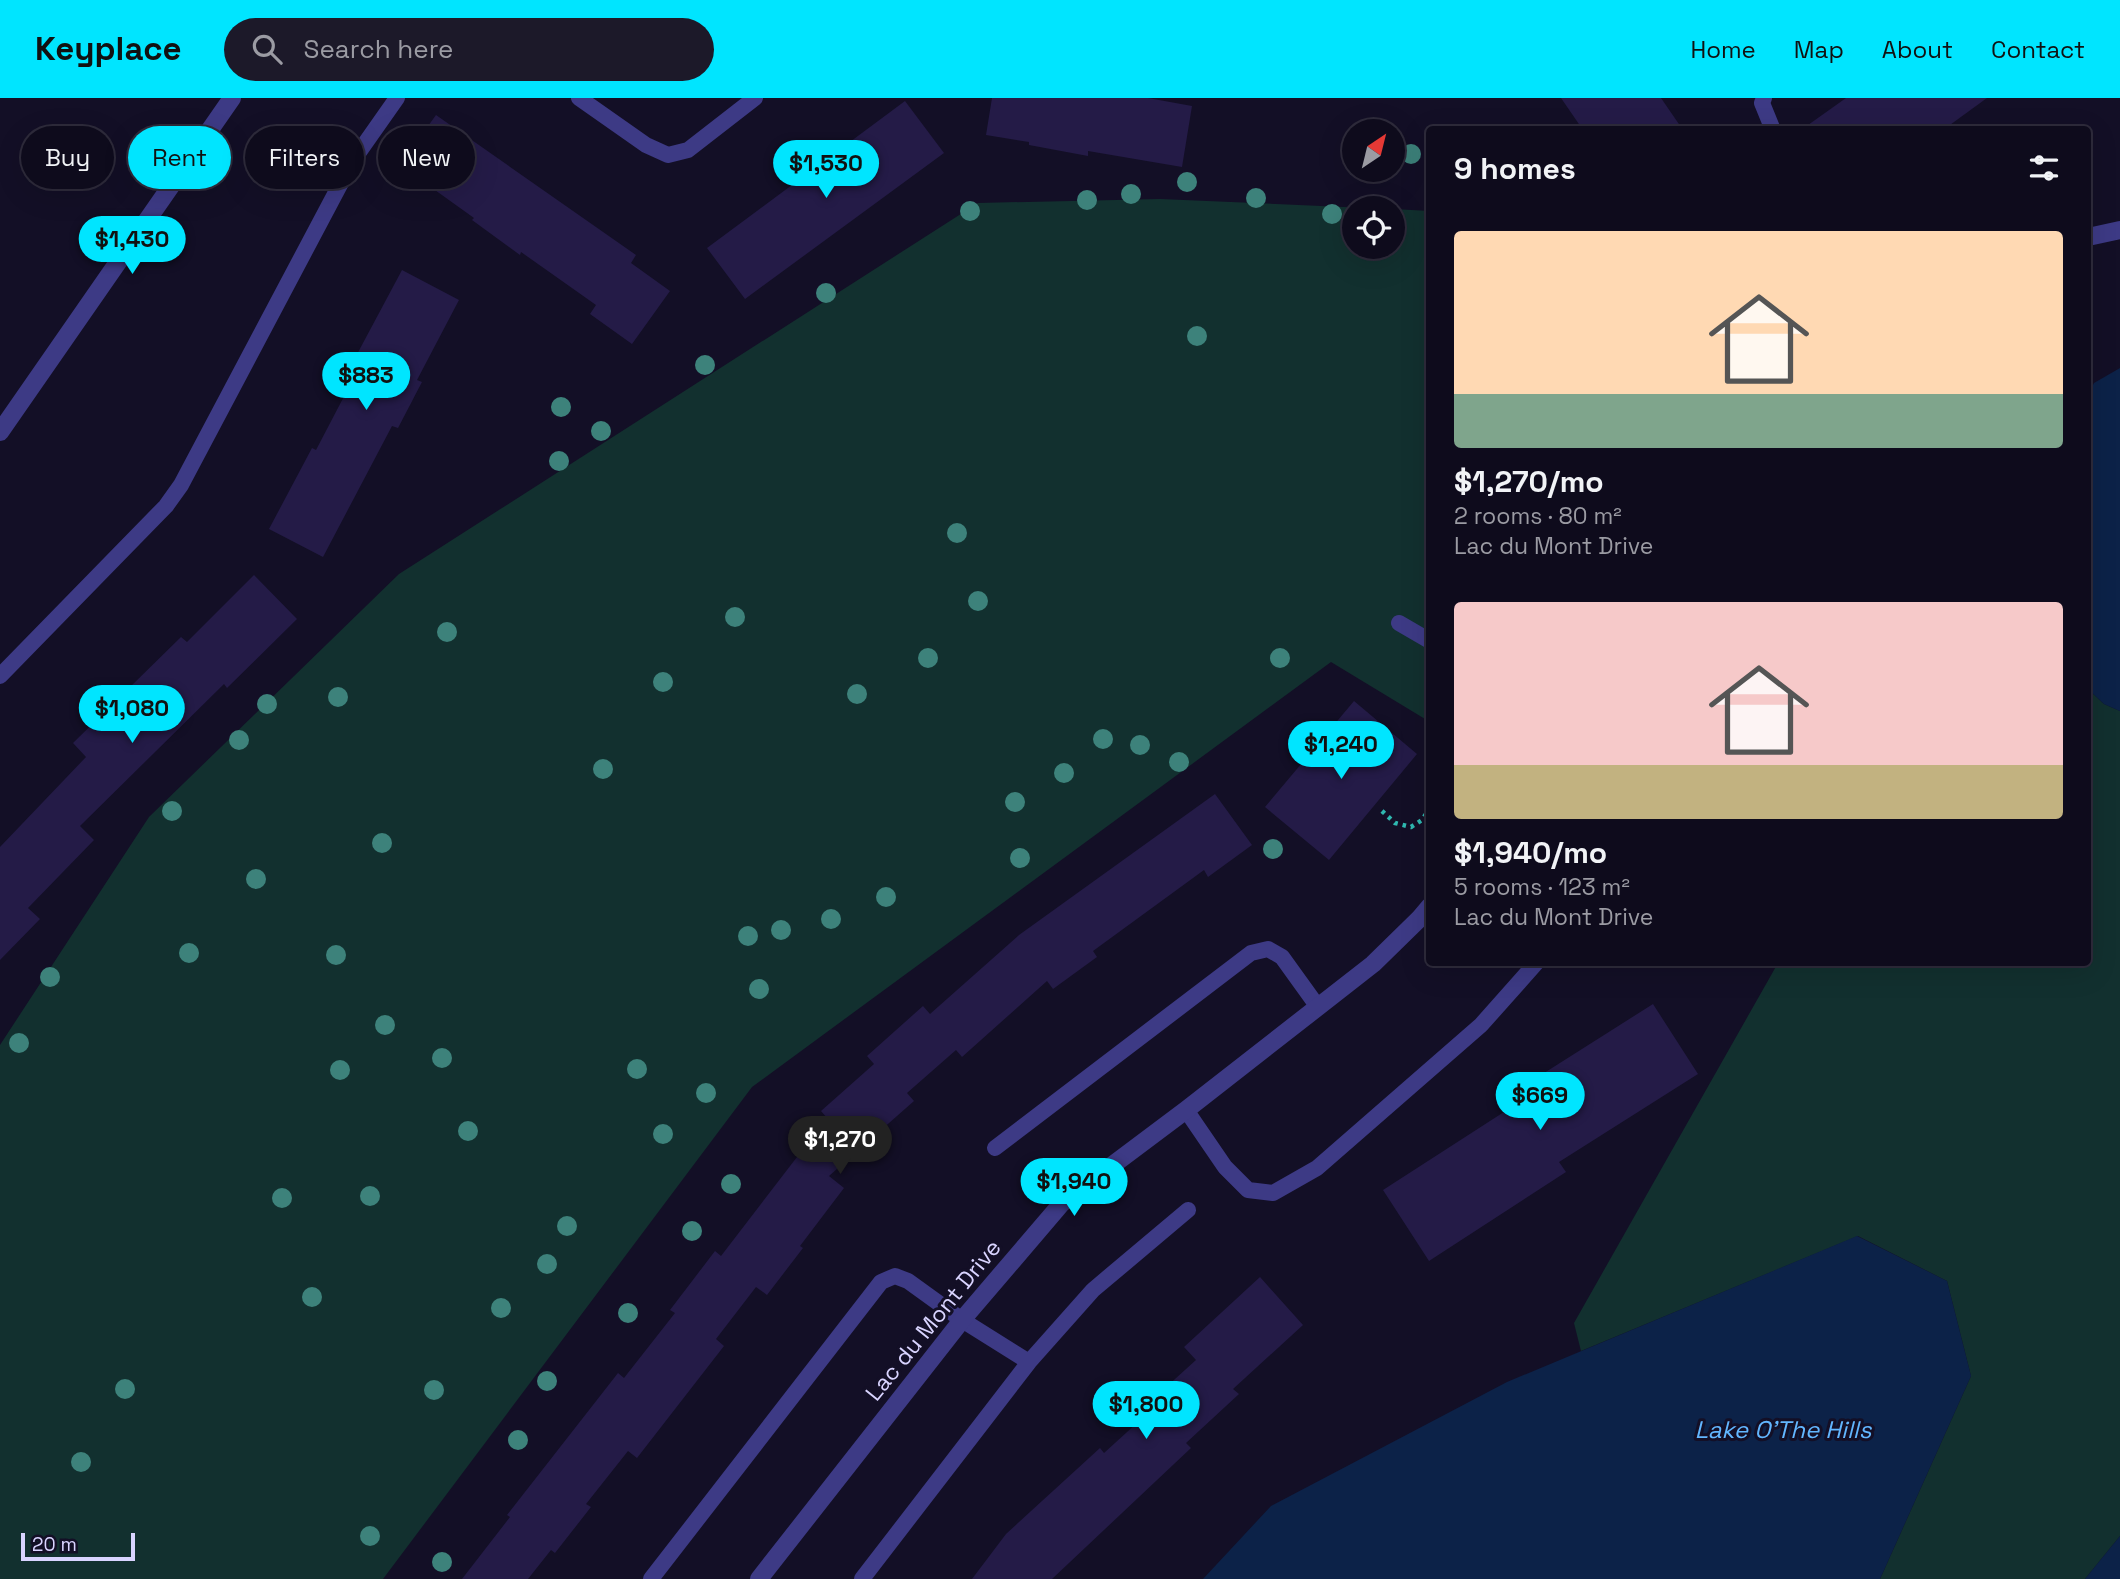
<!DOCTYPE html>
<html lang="en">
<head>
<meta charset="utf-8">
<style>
	:root { --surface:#0e0b1c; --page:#1c1929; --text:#f1f3f6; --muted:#9b9ba3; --line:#2e2b3b; --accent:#00e5ff }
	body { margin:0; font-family:"Space Grotesk",sans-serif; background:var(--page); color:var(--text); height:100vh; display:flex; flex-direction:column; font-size:26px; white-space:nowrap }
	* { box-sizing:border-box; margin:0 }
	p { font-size:23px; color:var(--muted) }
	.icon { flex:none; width:38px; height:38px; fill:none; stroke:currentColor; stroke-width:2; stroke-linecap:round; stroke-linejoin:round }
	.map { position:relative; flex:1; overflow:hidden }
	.drawer { position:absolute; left:1426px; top:28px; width:665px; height:840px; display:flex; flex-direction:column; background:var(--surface); border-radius:7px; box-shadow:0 7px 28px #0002,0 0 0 2px var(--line) }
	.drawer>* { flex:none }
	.top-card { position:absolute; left:21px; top:28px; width:665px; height:63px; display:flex; gap:14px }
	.needle { width:46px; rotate:35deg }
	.tools { position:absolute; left:1342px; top:21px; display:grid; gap:14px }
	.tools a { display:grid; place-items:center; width:63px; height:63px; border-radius:50%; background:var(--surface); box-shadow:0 7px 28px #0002,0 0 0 2px var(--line); font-size:35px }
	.scale { position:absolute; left:21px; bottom:18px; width:114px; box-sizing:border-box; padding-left:7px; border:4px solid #d9d4ff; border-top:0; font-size:19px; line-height:24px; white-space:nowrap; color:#d9d4ff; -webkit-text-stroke:5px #130f26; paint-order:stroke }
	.price { position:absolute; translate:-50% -60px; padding:0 16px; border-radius:24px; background:var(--accent); color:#111; font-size:23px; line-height:46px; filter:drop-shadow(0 2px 4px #0008) }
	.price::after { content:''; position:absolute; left:50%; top:42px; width:21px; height:16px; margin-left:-10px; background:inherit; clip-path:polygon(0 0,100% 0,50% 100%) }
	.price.on { background:#222; color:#fff }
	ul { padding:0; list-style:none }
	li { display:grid; align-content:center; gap:14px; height:371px; padding:0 28px }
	li span { display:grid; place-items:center; height:217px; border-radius:7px; color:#555 }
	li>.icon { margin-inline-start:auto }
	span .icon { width:126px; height:126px; fill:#fffc; stroke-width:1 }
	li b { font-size:30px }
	h2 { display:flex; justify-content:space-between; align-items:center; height:84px; padding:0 28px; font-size:30px }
	.pill { padding:0 24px; border-radius:32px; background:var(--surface); box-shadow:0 7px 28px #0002,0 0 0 2px var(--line); font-size:24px; line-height:63px }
	.pill.on { background:var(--accent); color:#111 }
	header { display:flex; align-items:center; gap:42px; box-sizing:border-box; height:98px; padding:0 35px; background:var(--accent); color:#111 }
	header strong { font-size:33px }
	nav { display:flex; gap:38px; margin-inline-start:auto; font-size:24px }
	.search { width:490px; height:63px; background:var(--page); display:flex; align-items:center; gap:18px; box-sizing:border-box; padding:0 24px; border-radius:38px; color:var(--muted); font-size:26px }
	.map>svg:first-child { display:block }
	.green { fill:#12302f }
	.water { fill:#0c2248 }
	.building { fill:#241b47 }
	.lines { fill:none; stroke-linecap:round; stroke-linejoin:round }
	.path { stroke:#2fb8b0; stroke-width:4.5; stroke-dasharray:3.5 5; stroke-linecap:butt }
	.service { stroke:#3d3a85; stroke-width:16 }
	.minor { stroke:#3d3a85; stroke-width:18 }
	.tertiary { stroke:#3d3a85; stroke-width:18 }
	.tree { fill:#3d827b }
	.labels { text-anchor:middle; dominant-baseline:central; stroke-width:6; stroke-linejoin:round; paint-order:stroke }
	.street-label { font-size:23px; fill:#d9d4ff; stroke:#130f26 }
	.water-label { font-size:24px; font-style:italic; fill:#62b6ff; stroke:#130f26 }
</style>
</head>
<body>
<header>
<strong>Keyplace</strong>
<div class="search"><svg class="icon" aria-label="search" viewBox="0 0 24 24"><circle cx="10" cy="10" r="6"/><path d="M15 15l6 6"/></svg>Search here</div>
<nav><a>Home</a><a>Map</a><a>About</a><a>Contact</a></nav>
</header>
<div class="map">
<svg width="2120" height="1481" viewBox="0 0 2120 1481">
	<rect width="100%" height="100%" fill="#130f26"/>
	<path class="green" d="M 1160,101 L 1367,110 L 1354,110 L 1354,149 L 1393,149 L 1393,111 L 1430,113 L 1430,624 L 1331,564 L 752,989 L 383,1481 L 0,1481 L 0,947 L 149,719 L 399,476 L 978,105 Z
		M 2088,591 L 2104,606 L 2120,613 L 2120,1438 L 2085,1481 L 1880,1481 L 1971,1278 L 1947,1183 L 1858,1138 L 1581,1253 L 1574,1225 L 1778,865 L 2088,864 Z"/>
	<path class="water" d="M 2120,270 L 2120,613 L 2104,606 L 2088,591 L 2088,297 L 2094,285 Z
		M 1857,1138 L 1947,1183 L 1971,1278 L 1880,1481 L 1203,1481 L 1271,1408 L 1507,1284 Z
		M 2120,1438 L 2120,1481 L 2085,1481 Z"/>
	<path class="building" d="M 992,0 L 1148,0 L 1192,8 L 1182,69 L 1088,53 L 1088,58 L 1029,47 L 1029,44 L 986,37 Z
		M 1561,0 L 1661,0 L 1683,32 L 1583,32 Z
		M 1846,0 L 1987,0 L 1943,32 L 1801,32 Z
		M 905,3 L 944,55 L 745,201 L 707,150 Z
		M 436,17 L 636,157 L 631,165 L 670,193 L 632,246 L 590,216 L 596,207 L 521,154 L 520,157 L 472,122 L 474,120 L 400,67 Z
		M 402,172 L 459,202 L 417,282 L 422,284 L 398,330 L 392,328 L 323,459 L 269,431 L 312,350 L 316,352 L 362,264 L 355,260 Z
		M 254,477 L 297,521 L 227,590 L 224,586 L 80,728 L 94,742 L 28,810 L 40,821 L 0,862 L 0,749 L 86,659 L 73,645 L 181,539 L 187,544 Z
		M 1354,603 L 1417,656 L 1329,762 L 1265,709 Z
		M 1215,696 L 1252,747 L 1208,779 L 1204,772 L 1093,853 L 1097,859 L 1053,891 L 1047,883 L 962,959 L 956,952 L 907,995 L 914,1003 L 829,1078 L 844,1090 L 800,1148 L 803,1150 L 767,1197 L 756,1189 L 716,1241 L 724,1248 L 637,1360 L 628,1353 L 586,1406 L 591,1409 L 555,1455 L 551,1452 L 528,1481 L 462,1481 L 510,1419 L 507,1417 L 618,1275 L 624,1280 L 675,1215 L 670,1212 L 715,1153 L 721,1158 L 827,1020 L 821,1013 L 874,966 L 867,958 L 923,908 L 930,916 L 1019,837 Z
		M 1653,906 L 1698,976 L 1559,1064 L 1566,1074 L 1429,1163 L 1383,1092 L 1521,1003 L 1514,994 Z
		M 1260,1179 L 1303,1227 L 1233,1291 L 1239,1296 L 1186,1345 L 1191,1350 L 1052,1481 L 972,1481 L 1006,1436 L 1100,1350 L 1104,1355 L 1149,1314 L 1144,1309 L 1196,1262 L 1184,1249 Z"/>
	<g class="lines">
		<path class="path" d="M 1382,713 L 1395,725 L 1411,729 L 1422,722 L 1430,710"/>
		<path class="service" d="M 579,0 L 646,47 L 668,57 L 688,52 L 755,0
			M 1764,0 L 1762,5 L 1773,32
			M 1399,525 L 1430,543
			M 0,578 L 166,408 L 181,387 L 352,64 L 397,0
			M 1186,1012 L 1225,1069 L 1248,1092 L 1273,1095 L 1317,1070 L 1481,927 L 1537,864
			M 995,1050 L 1251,855 L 1268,851 L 1282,859 L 1318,909
			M 651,1481 L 881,1184 L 895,1178 L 908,1183 L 962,1222 L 1029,1264 L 1093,1192 L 1188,1112
			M 862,1481 L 1029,1264"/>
		<path class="minor" d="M 2088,139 L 2120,132
			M 759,1481 L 962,1222 L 1062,1105 L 1186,1012 L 1373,866 L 1419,821 L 1430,808"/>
		<path class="tertiary" d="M 0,334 L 232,0"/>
	</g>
	<g class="tree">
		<circle cx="1411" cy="56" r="10"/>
		<circle cx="1187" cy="84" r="10"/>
		<circle cx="1131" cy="96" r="10"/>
		<circle cx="1256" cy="100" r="10"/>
		<circle cx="1087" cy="102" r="10"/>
		<circle cx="970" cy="113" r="10"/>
		<circle cx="1332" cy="116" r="10"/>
		<circle cx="826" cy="195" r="10"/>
		<circle cx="1197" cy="238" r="10"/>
		<circle cx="705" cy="267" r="10"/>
		<circle cx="561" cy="309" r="10"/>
		<circle cx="601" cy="333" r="10"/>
		<circle cx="559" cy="363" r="10"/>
		<circle cx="957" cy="435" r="10"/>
		<circle cx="978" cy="503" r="10"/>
		<circle cx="735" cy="519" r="10"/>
		<circle cx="447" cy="534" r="10"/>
		<circle cx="928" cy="560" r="10"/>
		<circle cx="1280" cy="560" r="10"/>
		<circle cx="663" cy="584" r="10"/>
		<circle cx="857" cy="596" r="10"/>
		<circle cx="338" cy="599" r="10"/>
		<circle cx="267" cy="606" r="10"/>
		<circle cx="1103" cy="641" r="10"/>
		<circle cx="239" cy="642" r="10"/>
		<circle cx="1140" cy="647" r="10"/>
		<circle cx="1179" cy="664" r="10"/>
		<circle cx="603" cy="671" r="10"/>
		<circle cx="1064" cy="675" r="10"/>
		<circle cx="1015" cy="704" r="10"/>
		<circle cx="172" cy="713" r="10"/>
		<circle cx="382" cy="745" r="10"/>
		<circle cx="1273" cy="751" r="10"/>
		<circle cx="1020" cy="760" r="10"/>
		<circle cx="256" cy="781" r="10"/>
		<circle cx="886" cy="799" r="10"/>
		<circle cx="831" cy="821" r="10"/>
		<circle cx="781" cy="832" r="10"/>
		<circle cx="748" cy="838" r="10"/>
		<circle cx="189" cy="855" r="10"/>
		<circle cx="336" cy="857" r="10"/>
		<circle cx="50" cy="879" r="10"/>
		<circle cx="759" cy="891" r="10"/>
		<circle cx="385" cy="927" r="10"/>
		<circle cx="19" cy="945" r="10"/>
		<circle cx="442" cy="960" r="10"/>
		<circle cx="637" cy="971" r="10"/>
		<circle cx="340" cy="972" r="10"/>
		<circle cx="706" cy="995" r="10"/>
		<circle cx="468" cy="1033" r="10"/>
		<circle cx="663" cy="1036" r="10"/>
		<circle cx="731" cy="1086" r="10"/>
		<circle cx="370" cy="1098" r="10"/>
		<circle cx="282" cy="1100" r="10"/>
		<circle cx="567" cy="1128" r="10"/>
		<circle cx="692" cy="1133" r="10"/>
		<circle cx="547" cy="1166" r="10"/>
		<circle cx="312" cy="1199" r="10"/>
		<circle cx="501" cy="1210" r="10"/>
		<circle cx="628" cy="1215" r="10"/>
		<circle cx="547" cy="1283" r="10"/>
		<circle cx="125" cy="1291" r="10"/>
		<circle cx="434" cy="1292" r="10"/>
		<circle cx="518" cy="1342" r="10"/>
		<circle cx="81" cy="1364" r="10"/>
		<circle cx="370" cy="1438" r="10"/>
		<circle cx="442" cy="1464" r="10"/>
	</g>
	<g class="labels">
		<g class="street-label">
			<text transform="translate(933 1222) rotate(-51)">Lac du Mont Drive</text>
		</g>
		<g class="water-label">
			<text x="1783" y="1331">Lake O'The Hills</text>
		</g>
	</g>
</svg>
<div class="tools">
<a><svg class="needle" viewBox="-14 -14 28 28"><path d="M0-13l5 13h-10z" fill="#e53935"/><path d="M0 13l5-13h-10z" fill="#9b9ba3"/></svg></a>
<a><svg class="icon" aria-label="locate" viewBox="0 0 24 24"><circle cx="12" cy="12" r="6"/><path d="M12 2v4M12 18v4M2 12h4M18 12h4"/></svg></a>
</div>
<div class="scale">20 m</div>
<b class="price" style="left:826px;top:102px">$1,530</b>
<b class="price" style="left:132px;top:178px">$1,430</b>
<b class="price" style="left:366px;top:314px">$883</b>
<b class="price" style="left:132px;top:647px">$1,080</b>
<b class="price" style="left:1341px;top:683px">$1,240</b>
<b class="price" style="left:1540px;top:1034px">$669</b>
<b class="price on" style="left:840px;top:1078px">$1,270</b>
<b class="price" style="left:1074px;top:1120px">$1,940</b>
<b class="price" style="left:1146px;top:1343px">$1,800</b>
<div class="top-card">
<a class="pill">Buy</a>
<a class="pill on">Rent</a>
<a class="pill">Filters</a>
<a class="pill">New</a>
</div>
<section class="drawer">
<h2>9 homes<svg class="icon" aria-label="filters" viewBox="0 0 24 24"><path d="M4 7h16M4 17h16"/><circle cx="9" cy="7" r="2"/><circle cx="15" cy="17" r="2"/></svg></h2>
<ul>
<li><span style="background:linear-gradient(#ffd9b3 75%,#7fa58c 0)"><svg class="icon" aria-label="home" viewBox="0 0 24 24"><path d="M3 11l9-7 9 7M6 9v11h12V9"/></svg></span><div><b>$1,270/mo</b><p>2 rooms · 80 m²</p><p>Lac du Mont Drive</p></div></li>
<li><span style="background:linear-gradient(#f6c9c9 75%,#c2b280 0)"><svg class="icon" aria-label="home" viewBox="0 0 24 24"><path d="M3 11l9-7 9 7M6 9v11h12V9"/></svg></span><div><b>$1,940/mo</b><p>5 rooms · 123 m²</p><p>Lac du Mont Drive</p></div></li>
</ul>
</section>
</div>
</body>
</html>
